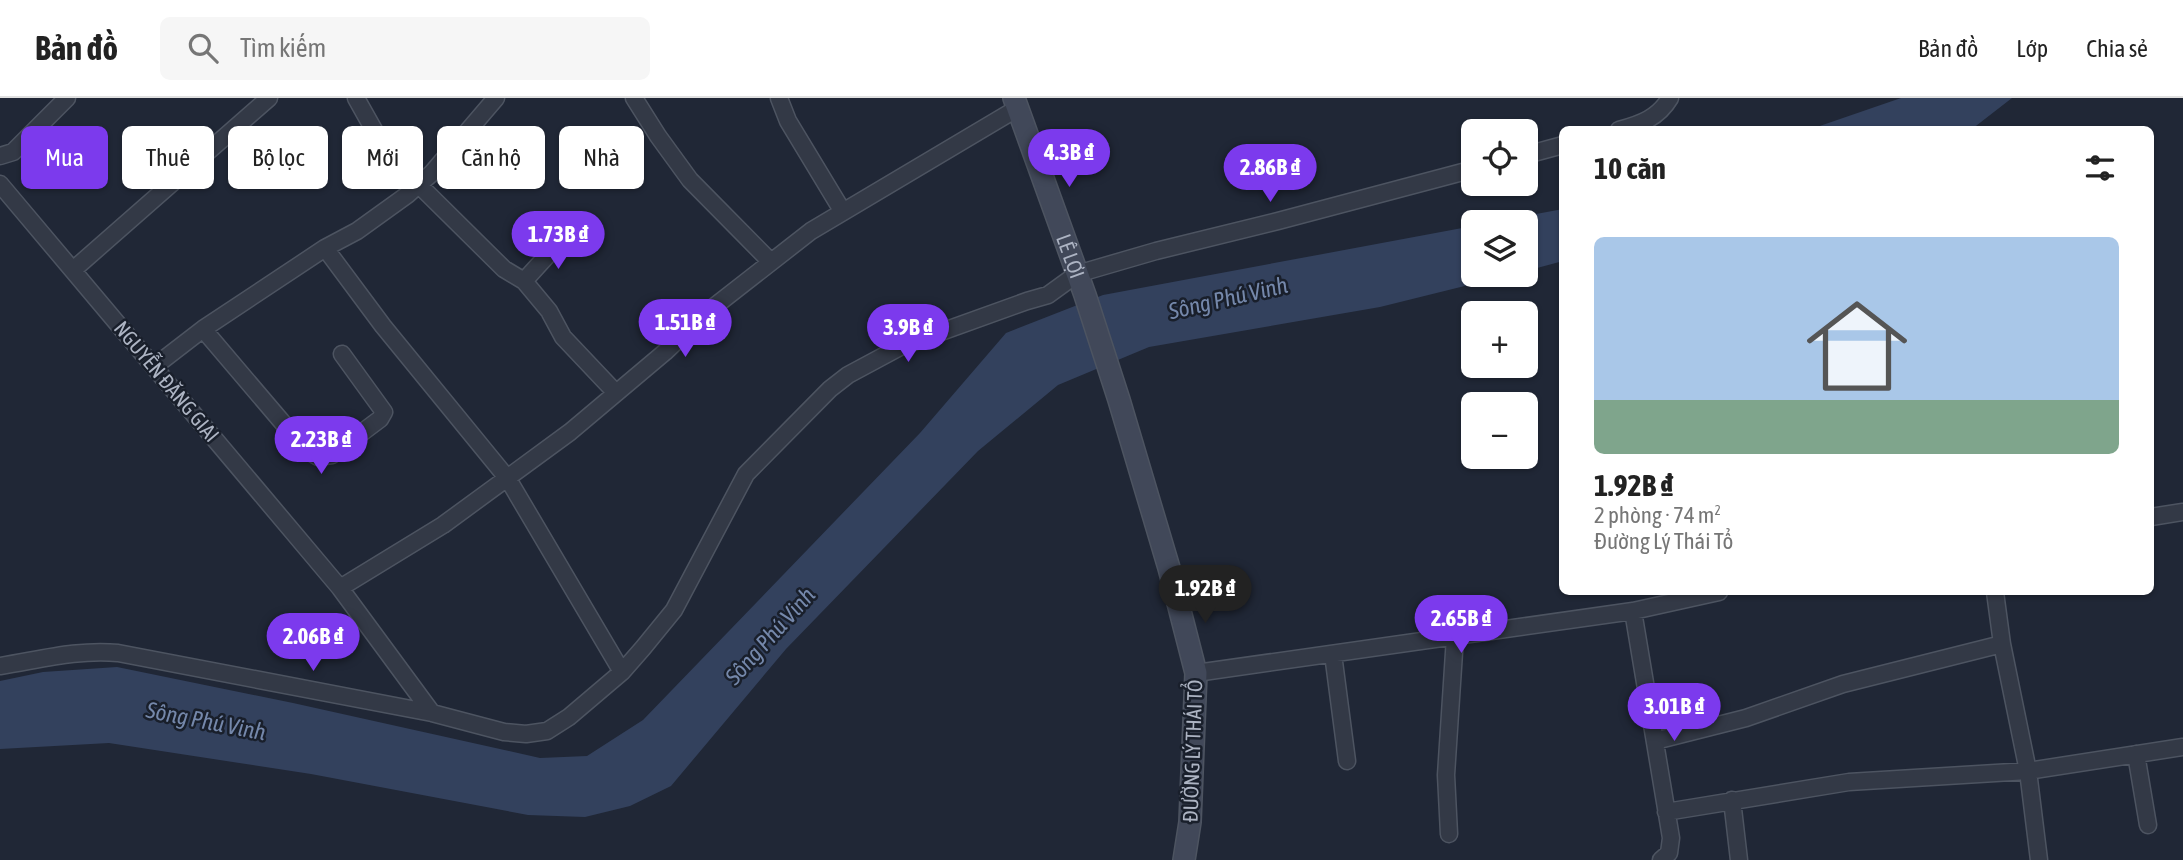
<!DOCTYPE html>
<html lang="vi">
<head>
<meta charset="utf-8">
<style>
	:root { --surface:#fff; --page:#f6f6f6; --text:#222; --muted:#767676; --line:#e0e0e0; --accent:#7c3aed }
	body { margin:0; font-family:"Asap Condensed",sans-serif; background:var(--page); color:var(--text); height:100vh; display:flex; flex-direction:column; font-size:26px; white-space:nowrap }
	* { box-sizing:border-box; margin:0 }
	p { font-size:23px; color:var(--muted) }
	.icon { flex:none; width:38px; height:38px; fill:none; stroke:currentColor; stroke-width:2; stroke-linecap:round; stroke-linejoin:round }
	.map { position:relative; flex:1; overflow:hidden }
	.panel { position:absolute; left:1559px; top:28px; width:595px; height:469px; display:flex; flex-direction:column; background:var(--surface); border-radius:10px; box-shadow:0 2px 5px #0004 }
	.panel>* { flex:none }
	.hud { position:absolute; left:21px; top:28px; width:665px; height:63px; display:flex; gap:14px }
	.buttons { position:absolute; left:1461px; top:21px; display:grid; gap:14px }
	.buttons a { display:grid; place-items:center; width:77px; height:77px; border-radius:10px; background:var(--surface); box-shadow:0 2px 5px #0004; font-size:35px }
	.price { position:absolute; translate:-50% -60px; padding:0 16px; border-radius:24px; background:var(--accent); color:#fff; font-size:23px; line-height:46px; filter:drop-shadow(0 2px 4px #0008) }
	.price::after { content:''; position:absolute; left:50%; top:42px; width:21px; height:16px; margin-left:-10px; background:inherit; clip-path:polygon(0 0,100% 0,50% 100%) }
	.price.selected { background:#222; color:#fff }
	ul { padding:0; list-style:none }
	li { display:grid; align-content:center; gap:14px; height:371px; padding:0 35px }
	li span { display:grid; place-items:center; height:217px; border-radius:10px; color:#555 }
	li>.icon { margin-inline-start:auto }
	span .icon { width:126px; height:126px; fill:#fffc; stroke-width:1 }
	li b { font-size:30px }
	h2 { display:flex; justify-content:space-between; align-items:center; height:84px; padding:0 35px; font-size:30px }
	.pill { padding:0 24px; border-radius:10px; background:var(--surface); box-shadow:0 2px 5px #0004; font-size:24px; line-height:63px }
	.pill.selected { background:var(--accent); color:#fff }
	header { display:flex; align-items:center; gap:42px; box-sizing:border-box; height:98px; padding:0 35px; background:var(--surface); border-bottom:2px solid var(--line) }
	header strong { font-size:33px }
	nav { display:flex; gap:38px; margin-inline-start:auto; font-size:24px }
	.search { width:490px; height:63px; background:var(--page); display:flex; align-items:center; gap:18px; box-sizing:border-box; padding:0 24px; border-radius:10px; color:var(--muted); font-size:26px }
	.map>svg:first-child { display:block }
	.water { fill:#33415d }
	.lines { fill:none; stroke-linecap:round; stroke-linejoin:round }
	.street-casing { stroke:#4d5461; stroke-width:19 }
	.secondary-casing { stroke:#4d5461; stroke-width:24 }
	.street { stroke:#333946; stroke-width:16 }
	.secondary { stroke:#414859; stroke-width:21 }
	.labels { text-anchor:middle; dominant-baseline:central; stroke-width:5; stroke-linejoin:round; paint-order:stroke }
	.street-label { font-size:21px; fill:#adb4c3; stroke:#191f2b }
	.water-label { font-size:23px; font-style:italic; fill:#7588ab; stroke:#191f2b }
</style>
</head>
<body>
<header>
<strong>Bản đồ</strong>
<div class="search"><svg class="icon" aria-label="search" viewBox="0 0 24 24"><circle cx="10" cy="10" r="6"/><path d="M15 15l6 6"/></svg>Tìm kiếm</div>
<nav><a>Bản đồ</a><a>Lớp</a><a>Chia sẻ</a></nav>
</header>
<div class="map">
<svg width="2183" height="762" viewBox="0 0 2183 762">
	<rect width="100%" height="100%" fill="#202736"/>
	<path class="water" d="M 1901,0 L 2012,0 L 1972,31 L 1811,31 Z
		M 1563,111 L 1563,163 L 1526,173 L 1526,124 L 1493,124 Z
		M 1473,128 L 1474,177 L 1509,177 L 1380,209 L 1149,249 L 1058,287 L 978,353 L 786,551 L 671,688 L 630,708 L 585,719 L 528,717 L 311,676 L 109,645 L 0,651 L 0,583 L 43,574 L 117,569 L 293,605 L 540,660 L 587,658 L 643,622 L 920,335 L 1006,235 L 1103,197 Z"/>
	<g class="lines">
		<g class="street-casing">
			<path id="street" d="M 356,0 L 379,41 L 419,87 L 504,171 L 524,183 L 549,213 L 563,239 L 616,295
				M 634,0 L 658,38 L 690,82 L 770,163
				M 779,0 L 788,23 L 843,114
				M 1619,32 C 1641,26 1658,20 1670,0
				M 1526,57 L 1563,47
				M 0,58 L 13,54 L 67,0
				M 0,86 L 340,490 L 432,615
				M 325,150 L 383,228 L 508,381 L 622,574
				M 73,172 L 269,0
				M 524,183 L 565,138
				M 203,231 L 305,351 L 318,359 L 332,357 L 380,321 L 384,314 L 342,256
				M 155,268 L 203,231 L 325,150 L 357,133 L 407,97 L 432,75 L 496,0
				M 2151,419 L 2183,414
				M 340,490 L 443,427 L 570,334 L 665,254 L 706,215 L 811,133 L 1018,10
				M 1995,494 L 2002,546 L 2028,673 L 2039,762
				M 1633,513 L 1671,740 L 1669,755 L 1661,762
				M 1333,556 L 1347,663
				M 0,568 C 39,562 78,551 118,555 L 432,615 L 504,634 L 526,636 L 547,633 L 569,619 L 622,574 L 643,550 L 674,512 L 746,376 L 830,291 L 848,277 L 902,248 L 1027,203 L 1048,197 L 1077,176 L 1156,153 L 1278,123 L 1474,71
				M 1196,575 L 1633,513 L 1719,494
				M 1655,643 L 1746,620 L 1843,586 L 2002,546
				M 2136,656 L 2148,727
				M 1732,702 L 1739,762
				M 1666,714 L 1849,684 L 2028,673 L 2183,649
				M 1449,736 L 1446,677 L 1455,539"/>
		</g>
		<g class="secondary-casing">
			<g id="secondary">
				<path id="s1" d="M 1014,0 L 1085,197 L 1119,302 L 1169,470 L 1196,575 L 1190,724 L 1184,762"/>
			</g>
		</g>
		<use href="#street" class="street"/>
		<use href="#secondary" class="secondary"/>
	</g>
	<g class="labels">
		<g class="street-label">
			<text stroke="none"><textPath href="#s1" startOffset="168">LÊ LỢI</textPath></text>
			<text transform="translate(167 283) rotate(50)">NGUYỄN ĐĂNG GIAI</text>
			<text transform="translate(1192 653) rotate(-88)">ĐƯỜNG LÝ THÁI TỔ</text>
		</g>
		<g class="water-label">
			<text transform="translate(1228 200) rotate(-13)">Sông Phú Vinh</text>
			<text transform="translate(770 538) rotate(-48)">Sông Phú Vinh</text>
			<text transform="translate(206 623) rotate(11)">Sông Phú Vinh</text>
		</g>
	</g>
</svg>
<div class="buttons">
<a><svg class="icon" aria-label="locate" viewBox="0 0 24 24"><circle cx="12" cy="12" r="6"/><path d="M12 2v4M12 18v4M2 12h4M18 12h4"/></svg></a>
<a><svg class="icon" aria-label="layers" viewBox="0 0 24 24"><path d="M12 4l9 5-9 5-9-5zM3 14l9 5 9-5"/></svg></a>
<a>+</a>
<a>−</a>
</div>
<b class="price" style="left:1069px;top:91px">4.3B ₫</b>
<b class="price" style="left:1270px;top:106px">2.86B ₫</b>
<b class="price" style="left:558px;top:173px">1.73B ₫</b>
<b class="price" style="left:685px;top:261px">1.51B ₫</b>
<b class="price" style="left:908px;top:266px">3.9B ₫</b>
<b class="price" style="left:321px;top:378px">2.23B ₫</b>
<b class="price selected" style="left:1205px;top:527px">1.92B ₫</b>
<b class="price" style="left:1461px;top:557px">2.65B ₫</b>
<b class="price" style="left:313px;top:575px">2.06B ₫</b>
<b class="price" style="left:1674px;top:645px">3.01B ₫</b>
<div class="hud">
<a class="pill selected">Mua</a>
<a class="pill">Thuê</a>
<a class="pill">Bộ lọc</a>
<a class="pill">Mới</a>
<a class="pill">Căn hộ</a>
<a class="pill">Nhà</a>
</div>
<section class="panel">
<h2>10 căn<svg class="icon" aria-label="filters" viewBox="0 0 24 24"><path d="M4 7h16M4 17h16"/><circle cx="9" cy="7" r="2"/><circle cx="15" cy="17" r="2"/></svg></h2>
<ul>
<li><span style="background:linear-gradient(#a9c7e8 75%,#7fa58c 0)"><svg class="icon" aria-label="home" viewBox="0 0 24 24"><path d="M3 11l9-7 9 7M6 9v11h12V9"/></svg></span><div><b>1.92B ₫</b><p>2 phòng · 74 m²</p><p>Đường Lý Thái Tổ</p></div></li>
</ul>
</section>
</div>
</body>
</html>
